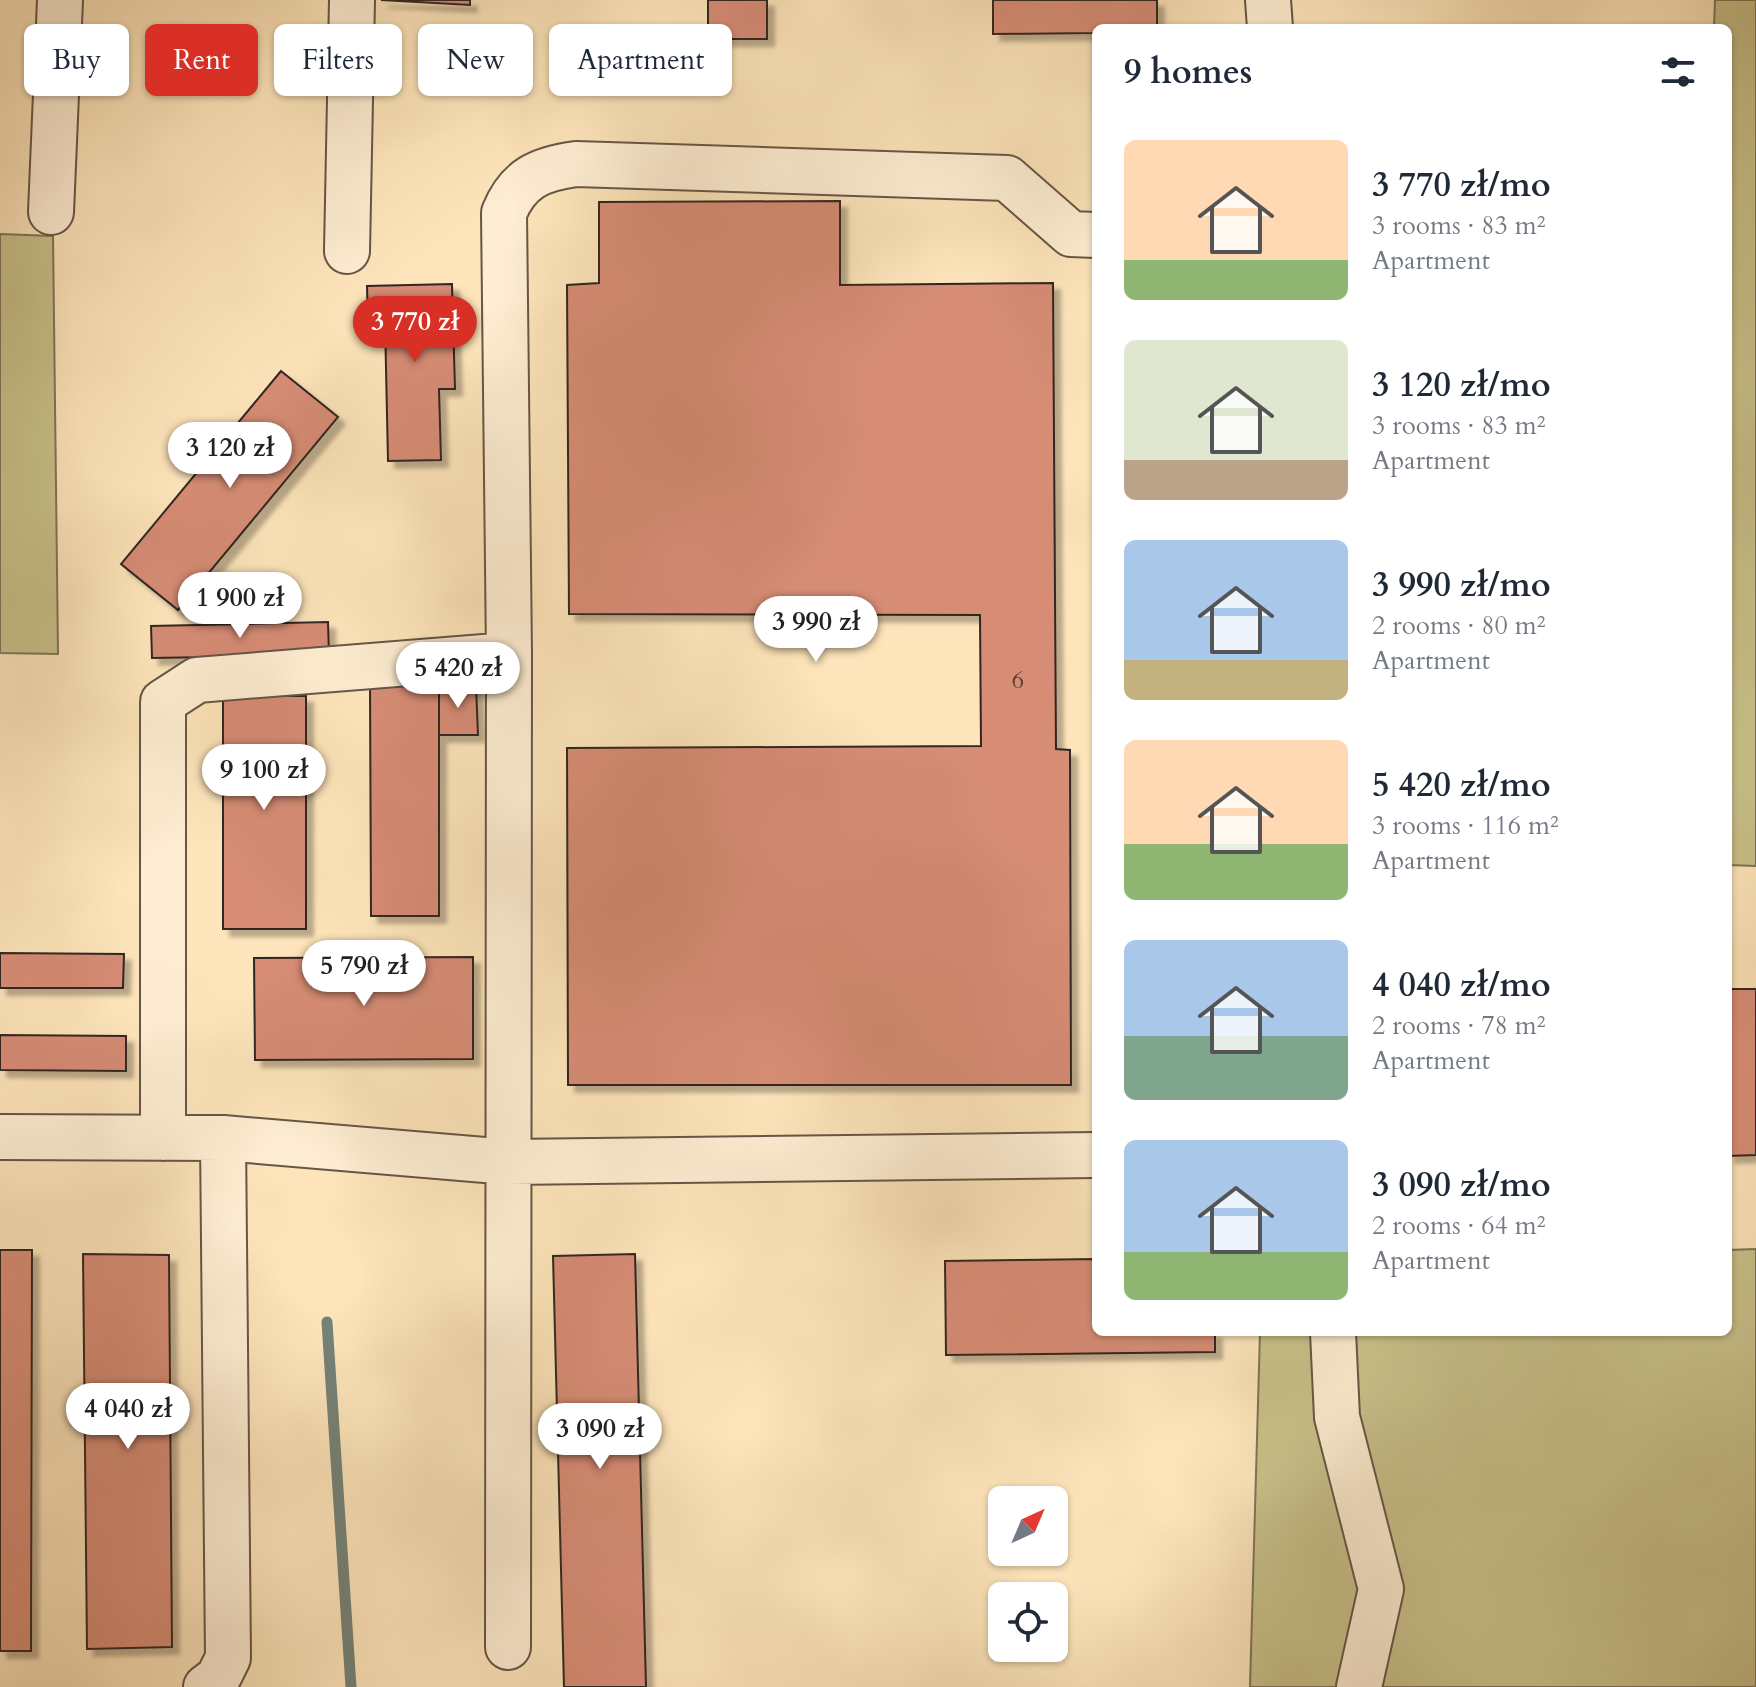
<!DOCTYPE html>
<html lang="en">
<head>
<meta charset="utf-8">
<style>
	:root { --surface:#fff; --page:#f2f2f3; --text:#1f2937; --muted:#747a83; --accent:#d93025 }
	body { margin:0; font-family:Cardo,serif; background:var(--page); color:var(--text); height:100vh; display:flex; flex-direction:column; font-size:30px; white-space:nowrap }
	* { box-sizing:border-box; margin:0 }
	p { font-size:26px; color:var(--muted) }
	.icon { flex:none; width:44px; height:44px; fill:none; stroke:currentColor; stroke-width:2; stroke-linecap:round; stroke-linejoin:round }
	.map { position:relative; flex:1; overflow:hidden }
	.side { position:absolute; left:1092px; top:24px; width:640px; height:1312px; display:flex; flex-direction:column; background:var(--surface); border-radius:12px; box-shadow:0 2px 6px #0004 }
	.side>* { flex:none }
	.top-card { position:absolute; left:24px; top:24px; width:760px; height:72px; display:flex; gap:16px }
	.needle { width:52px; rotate:44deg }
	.buttons { position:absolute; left:988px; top:1486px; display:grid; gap:16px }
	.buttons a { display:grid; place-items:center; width:80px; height:80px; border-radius:12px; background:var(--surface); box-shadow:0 2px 6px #0004; font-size:40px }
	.price { position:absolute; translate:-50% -68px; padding:0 18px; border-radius:28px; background:#fff; color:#222; font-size:26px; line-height:52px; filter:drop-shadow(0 2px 4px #0008) }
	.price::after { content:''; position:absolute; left:50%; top:48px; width:24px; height:18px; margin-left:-12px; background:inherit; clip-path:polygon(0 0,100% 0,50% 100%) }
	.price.active { background:var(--accent); color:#fff }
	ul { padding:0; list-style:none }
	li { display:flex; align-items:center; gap:24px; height:200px; padding:0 32px }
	li span { display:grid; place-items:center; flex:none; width:224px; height:160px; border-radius:12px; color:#555 }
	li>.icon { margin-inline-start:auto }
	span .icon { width:96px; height:96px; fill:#fffc; stroke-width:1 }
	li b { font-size:34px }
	h2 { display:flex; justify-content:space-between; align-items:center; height:96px; padding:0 32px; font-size:34px }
	.pill { padding:0 28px; border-radius:12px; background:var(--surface); box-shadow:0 2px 6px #0004; font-size:28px; line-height:72px }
	.pill.active { background:var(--accent); color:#fff }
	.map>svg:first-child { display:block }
	.green { fill:#c8c18a; stroke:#7e7456; stroke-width:2 }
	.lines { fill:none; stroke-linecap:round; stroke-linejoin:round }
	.stream { stroke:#748277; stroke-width:11 }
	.building { fill:#d68c74; stroke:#332621; stroke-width:2; filter:url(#shadow) }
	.minor-casing { stroke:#665647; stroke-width:48 }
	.minor { stroke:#feedd2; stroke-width:44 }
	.labels { text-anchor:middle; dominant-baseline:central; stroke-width:6; stroke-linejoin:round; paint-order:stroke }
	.number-label { font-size:24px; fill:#5c4036 }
</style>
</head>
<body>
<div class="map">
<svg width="1756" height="1687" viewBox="0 0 1756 1687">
	<defs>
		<filter id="shadow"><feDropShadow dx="7" dy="7" stdDeviation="2" flood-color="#0004"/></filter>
	</defs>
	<rect width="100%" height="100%" fill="#fde4ba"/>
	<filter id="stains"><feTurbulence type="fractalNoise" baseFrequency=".0025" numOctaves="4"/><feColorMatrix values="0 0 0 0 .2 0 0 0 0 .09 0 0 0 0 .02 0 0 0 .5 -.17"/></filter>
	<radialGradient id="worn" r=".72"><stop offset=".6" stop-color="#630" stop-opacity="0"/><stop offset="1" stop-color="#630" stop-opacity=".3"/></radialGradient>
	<path class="green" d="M 1715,0 L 1756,0 L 1756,866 L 1728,865 L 1728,28 L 1714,28 Z
		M 0,234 L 53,236 L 58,654 L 0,653 Z
		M 1756,1249 L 1756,1687 L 1250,1687 L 1260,1332 L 1728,1332 L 1728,1250 Z"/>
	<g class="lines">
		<path class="stream" d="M 327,1322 L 351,1687"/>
	</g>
	<path class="building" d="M 381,0 L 470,0 L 470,5 Z
		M 708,0 L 767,0 L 767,39 L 708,39 Z
		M 993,0 L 1157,0 L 1157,28 L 1096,28 L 1096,33 L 993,34 Z
		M 840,201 L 840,285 L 1053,283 L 1056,749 L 1070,750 L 1071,1085 L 568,1085 L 567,748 L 981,746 L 980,615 L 569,614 L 567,285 L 599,283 L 599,202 Z
		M 452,284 L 455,389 L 439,389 L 441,460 L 388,461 L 385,322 L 368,322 L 367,286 Z
		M 281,371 L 338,417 L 178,610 L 121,564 Z
		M 328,622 L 329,655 L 152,658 L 151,626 Z
		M 370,684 L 439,684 L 439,916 L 371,916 Z
		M 439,684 L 476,686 L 478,735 L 439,735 Z
		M 223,696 L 306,696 L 306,929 L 223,929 Z
		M 0,953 L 124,954 L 123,988 L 0,988 Z
		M 473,957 L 473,1059 L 255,1060 L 254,958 Z
		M 1728,989 L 1756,989 L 1756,1155 L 1728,1156 Z
		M 0,1035 L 126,1036 L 126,1071 L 0,1070 Z
		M 0,1250 L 32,1250 L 31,1651 L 0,1651 Z
		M 83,1254 L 169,1255 L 172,1647 L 87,1649 Z
		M 635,1254 L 646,1687 L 564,1687 L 553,1256 Z
		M 1096,1259 L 1096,1332 L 1215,1332 L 1215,1352 L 946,1355 L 945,1261 Z"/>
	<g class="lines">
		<g class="minor-casing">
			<path id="minor" d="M 1268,0 L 1270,28
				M 51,212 L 60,0
				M 347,251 L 352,0
				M 0,1137 L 223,1138 L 509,1162 L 1096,1155
				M 163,1138 L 163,702 L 197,680 L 509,655
				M 1333,1332 L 1337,1417 L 1381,1589 L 1359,1687
				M 508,1647 L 509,655 L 504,213 C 518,178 540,169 576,164 L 1007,178 L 1071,234 L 1096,235
				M 206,1687 L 218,1678 L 228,1658 L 223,1138"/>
		</g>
		<use href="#minor" class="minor"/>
	</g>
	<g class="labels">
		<g class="number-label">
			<text x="1018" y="680">6</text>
		</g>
	</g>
	<rect width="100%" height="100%" filter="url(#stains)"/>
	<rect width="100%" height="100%" fill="url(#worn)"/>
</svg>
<div class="buttons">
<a><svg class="needle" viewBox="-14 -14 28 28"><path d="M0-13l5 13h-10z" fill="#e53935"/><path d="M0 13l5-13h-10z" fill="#747a83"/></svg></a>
<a><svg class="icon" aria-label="locate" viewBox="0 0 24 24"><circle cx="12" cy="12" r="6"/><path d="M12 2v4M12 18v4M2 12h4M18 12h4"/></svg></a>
</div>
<b class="price active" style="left:415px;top:364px">3 770 zł</b>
<b class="price" style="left:230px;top:490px">3 120 zł</b>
<b class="price" style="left:240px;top:640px">1 900 zł</b>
<b class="price" style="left:816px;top:664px">3 990 zł</b>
<b class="price" style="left:458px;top:710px">5 420 zł</b>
<b class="price" style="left:264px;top:812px">9 100 zł</b>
<b class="price" style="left:364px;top:1008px">5 790 zł</b>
<b class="price" style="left:128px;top:1451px">4 040 zł</b>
<b class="price" style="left:600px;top:1471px">3 090 zł</b>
<div class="top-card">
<a class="pill">Buy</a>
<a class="pill active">Rent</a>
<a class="pill">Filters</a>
<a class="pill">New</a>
<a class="pill">Apartment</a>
</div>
<section class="side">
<h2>9 homes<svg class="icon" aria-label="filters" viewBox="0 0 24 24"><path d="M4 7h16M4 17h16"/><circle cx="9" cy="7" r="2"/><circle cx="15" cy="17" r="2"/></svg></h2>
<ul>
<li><span style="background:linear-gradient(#ffd9b3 75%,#8fb573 0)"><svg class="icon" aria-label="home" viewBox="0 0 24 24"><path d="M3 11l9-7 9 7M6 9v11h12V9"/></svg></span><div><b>3 770 zł/mo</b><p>3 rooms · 83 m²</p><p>Apartment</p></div></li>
<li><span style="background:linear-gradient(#dfe7d0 75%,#b9a48a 0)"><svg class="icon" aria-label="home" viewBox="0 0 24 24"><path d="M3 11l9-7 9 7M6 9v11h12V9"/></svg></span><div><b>3 120 zł/mo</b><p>3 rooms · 83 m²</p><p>Apartment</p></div></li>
<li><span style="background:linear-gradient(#a9c7e8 75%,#c2b280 0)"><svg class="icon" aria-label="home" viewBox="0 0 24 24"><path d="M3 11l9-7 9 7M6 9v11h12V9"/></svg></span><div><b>3 990 zł/mo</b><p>2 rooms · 80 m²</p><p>Apartment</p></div></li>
<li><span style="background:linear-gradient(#ffd9b3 65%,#8fb573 0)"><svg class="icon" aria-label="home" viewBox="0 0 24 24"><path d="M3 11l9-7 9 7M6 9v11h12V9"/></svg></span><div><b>5 420 zł/mo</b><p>3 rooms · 116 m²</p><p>Apartment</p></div></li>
<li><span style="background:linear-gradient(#a9c7e8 60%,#7fa58c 0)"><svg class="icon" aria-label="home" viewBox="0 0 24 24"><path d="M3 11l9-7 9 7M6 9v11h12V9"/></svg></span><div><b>4 040 zł/mo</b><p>2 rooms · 78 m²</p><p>Apartment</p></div></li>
<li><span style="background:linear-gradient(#a9c7e8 70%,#8fb573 0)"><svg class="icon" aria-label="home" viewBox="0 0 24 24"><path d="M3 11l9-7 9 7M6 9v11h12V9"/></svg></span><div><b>3 090 zł/mo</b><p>2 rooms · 64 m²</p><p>Apartment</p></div></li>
</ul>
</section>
</div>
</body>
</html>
